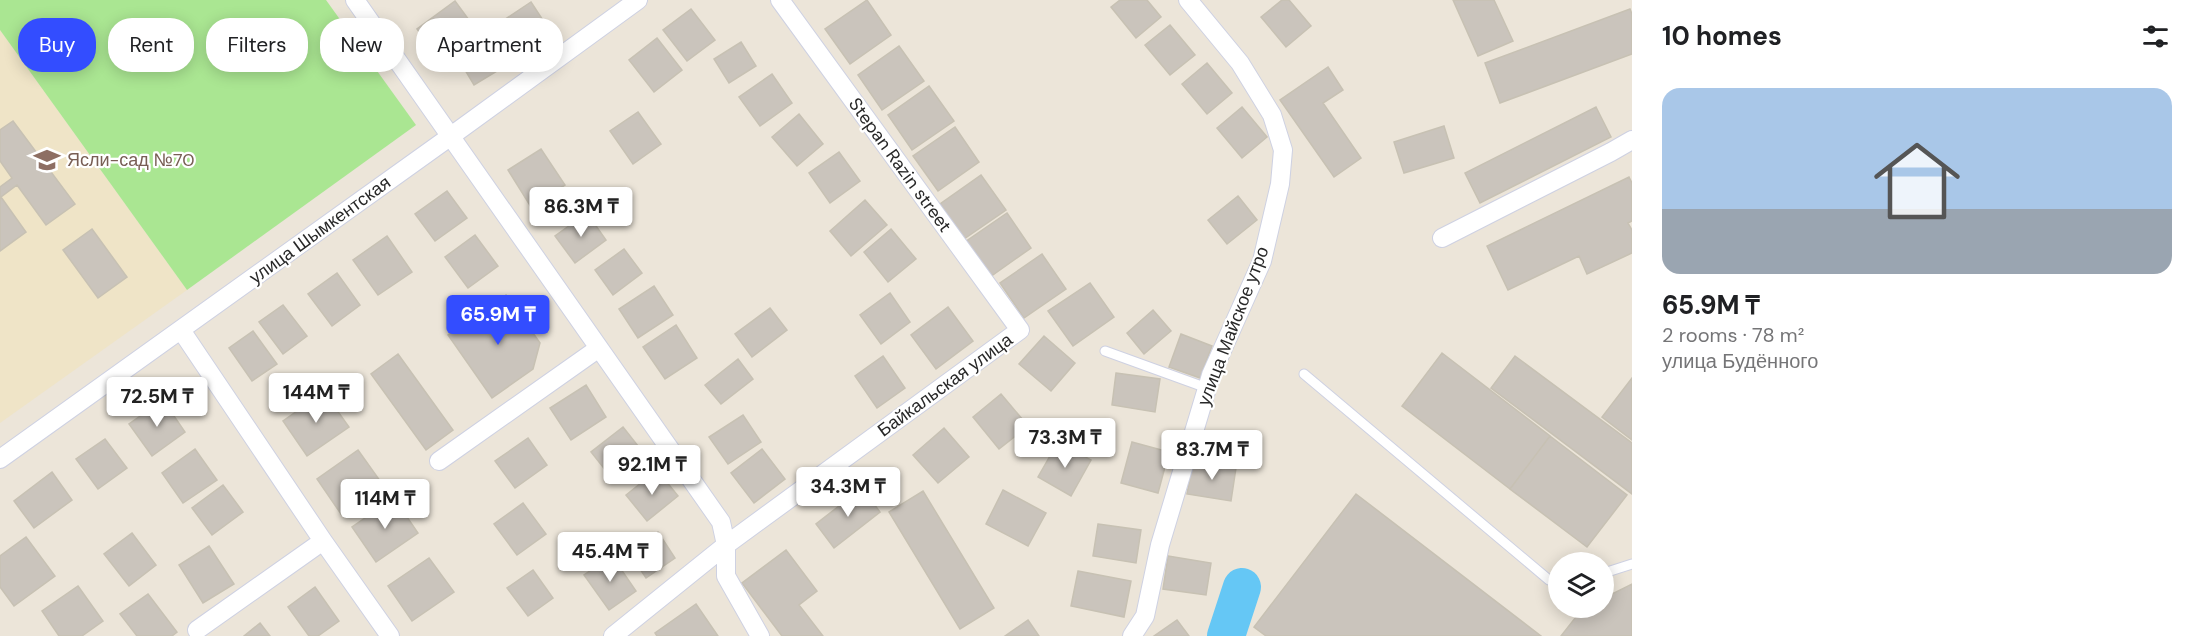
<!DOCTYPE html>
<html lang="en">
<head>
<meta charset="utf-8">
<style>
	:root { --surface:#fff; --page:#f6f6f6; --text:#202124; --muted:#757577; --line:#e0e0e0; --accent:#334dff }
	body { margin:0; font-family:"DM Sans",sans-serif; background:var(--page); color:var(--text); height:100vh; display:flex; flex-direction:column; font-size:22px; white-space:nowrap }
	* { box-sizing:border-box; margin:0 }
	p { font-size:20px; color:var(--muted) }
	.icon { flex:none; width:33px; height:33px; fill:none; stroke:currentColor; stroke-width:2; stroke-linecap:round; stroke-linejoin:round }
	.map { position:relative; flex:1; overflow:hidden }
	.side { display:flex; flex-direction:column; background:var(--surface); width:570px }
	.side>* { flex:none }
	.guide { position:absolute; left:18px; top:18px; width:570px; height:54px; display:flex; gap:12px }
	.controls { position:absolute; left:1548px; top:552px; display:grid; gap:12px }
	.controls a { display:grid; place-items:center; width:66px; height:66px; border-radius:50%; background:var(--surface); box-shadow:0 3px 15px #0003; font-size:30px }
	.price { position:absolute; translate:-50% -51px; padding:0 14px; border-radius:6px; background:#fff; color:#222; font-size:20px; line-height:39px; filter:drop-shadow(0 2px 3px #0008) }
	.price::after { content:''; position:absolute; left:50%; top:36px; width:18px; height:14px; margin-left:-9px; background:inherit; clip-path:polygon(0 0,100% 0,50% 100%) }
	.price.active { background:var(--accent); color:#fff }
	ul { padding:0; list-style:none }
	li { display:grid; align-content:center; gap:12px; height:318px; padding:0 30px }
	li+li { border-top:2px solid var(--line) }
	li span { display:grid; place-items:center; height:186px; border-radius:18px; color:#555 }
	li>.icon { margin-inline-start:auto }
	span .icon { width:108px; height:108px; fill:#fffc; stroke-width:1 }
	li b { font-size:26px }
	h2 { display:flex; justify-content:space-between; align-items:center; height:72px; padding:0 30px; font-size:26px }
	.pill { padding:0 21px; border-radius:24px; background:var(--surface); box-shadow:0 3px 15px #0003; font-size:21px; line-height:54px }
	.pill.active { background:var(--accent); color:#fff }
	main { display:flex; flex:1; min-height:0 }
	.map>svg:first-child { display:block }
	.education { fill:#efe4c7 }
	.green { fill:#aae692 }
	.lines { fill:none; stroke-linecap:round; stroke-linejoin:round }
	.river { stroke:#65c7f5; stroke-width:38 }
	.building { fill:#cac4bc; stroke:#c7c1b3; stroke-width:1.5 }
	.service-casing { stroke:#ced1e2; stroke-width:11 }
	.minor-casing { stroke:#ced1e2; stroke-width:20 }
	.service { stroke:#fff; stroke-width:9 }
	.minor { stroke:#fff; stroke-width:18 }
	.labels { text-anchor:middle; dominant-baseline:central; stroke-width:4.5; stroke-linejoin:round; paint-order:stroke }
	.education-label { font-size:18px; fill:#785e54; stroke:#fff; text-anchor:start }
	.street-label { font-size:18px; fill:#282828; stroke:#fff }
</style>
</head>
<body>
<main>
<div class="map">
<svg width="1632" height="636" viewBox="0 0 1632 636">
	<rect width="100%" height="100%" fill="#ece5d9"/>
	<path class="education" d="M 0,30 L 187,290 L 0,423 Z"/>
	<path class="green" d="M 0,0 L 326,0 L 416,125 L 187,290 L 0,30 Z"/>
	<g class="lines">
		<path class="river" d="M 1226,636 L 1242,587"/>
	</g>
	<path class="building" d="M 867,0 L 891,35 L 850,64 L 825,29 Z
		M 1120,0 L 1147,0 L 1161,17 L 1136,38 L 1111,7 Z
		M 1282,0 L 1289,0 L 1311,26 L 1286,47 L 1261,17 Z
		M 1453,0 L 1494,0 L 1513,41 L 1478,56 Z
		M 455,1 L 472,24 L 434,52 L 417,29 Z
		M 531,2 L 552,34 L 522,54 L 501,22 Z
		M 691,9 L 715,40 L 687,61 L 663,30 Z
		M 1630,9 L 1632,14 L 1632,54 L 1500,103 L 1485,63 Z
		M 1170,25 L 1195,55 L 1170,75 L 1145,45 Z
		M 488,35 L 507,65 L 474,85 L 456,55 Z
		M 657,38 L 682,70 L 654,92 L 629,60 Z
		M 741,42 L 756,66 L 729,83 L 714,59 Z
		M 899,46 L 924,81 L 882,110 L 858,75 Z
		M 1207,63 L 1232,93 L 1207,114 L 1182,84 Z
		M 1328,67 L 1343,90 L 1323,103 L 1361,158 L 1334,177 L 1280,100 Z
		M 772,74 L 792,103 L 760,126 L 739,97 Z
		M 929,86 L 954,121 L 912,150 L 888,115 Z
		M 1242,107 L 1267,137 L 1242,158 L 1217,128 Z
		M 1596,107 L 1611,137 L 1480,203 L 1465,173 Z
		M 638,112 L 661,144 L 633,164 L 610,131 Z
		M 799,114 L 823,144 L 797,166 L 772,137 Z
		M 13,121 L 75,204 L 46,225 L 17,185 L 1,197 L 26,232 L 0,251 L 0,187 L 12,178 L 0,161 L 0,130 Z
		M 1444,126 L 1454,158 L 1404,173 L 1394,142 Z
		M 955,127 L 979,162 L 938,191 L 913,156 Z
		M 541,149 L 565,185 L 531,207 L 508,170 Z
		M 839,152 L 860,181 L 830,203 L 809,173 Z
		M 981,175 L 1006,210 L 964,239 L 940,204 Z
		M 1629,177 L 1632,183 L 1632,221 L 1628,223 L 1632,230 L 1632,253 L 1587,274 L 1579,256 L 1508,290 L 1487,246 Z
		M 447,191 L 467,218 L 435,241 L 415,214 Z
		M 1238,196 L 1257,220 L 1227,244 L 1208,220 Z
		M 865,200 L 887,225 L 851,256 L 830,231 Z
		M 587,213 L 606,240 L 575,263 L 555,236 Z
		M 1007,213 L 1031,248 L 990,277 L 965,242 Z
		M 92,229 L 127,277 L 98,298 L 63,250 Z
		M 891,229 L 916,259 L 888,282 L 864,252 Z
		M 475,235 L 498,266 L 468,288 L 445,257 Z
		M 387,236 L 412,272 L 378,295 L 353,260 Z
		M 624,249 L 642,273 L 613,295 L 595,270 Z
		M 1042,254 L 1066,289 L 1024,318 L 1000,283 Z
		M 337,273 L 360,305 L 332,326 L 308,294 Z
		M 1090,283 L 1114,317 L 1073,346 L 1048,311 Z
		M 654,286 L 673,315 L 638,338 L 619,309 Z
		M 890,293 L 910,322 L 881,344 L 860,315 Z
		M 506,295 L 540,343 L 533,369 L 492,398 L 448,335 Z
		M 283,305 L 307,336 L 283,354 L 259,322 Z
		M 948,307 L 973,341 L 936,369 L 911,335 Z
		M 770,308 L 787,330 L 752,357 L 735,334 Z
		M 1153,310 L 1171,331 L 1144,354 L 1127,333 Z
		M 676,325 L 697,358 L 665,379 L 643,347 Z
		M 253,331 L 277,364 L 252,381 L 229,348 Z
		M 1181,334 L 1212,346 L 1200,378 L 1169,367 Z
		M 1044,336 L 1075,363 L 1051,391 L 1019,364 Z
		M 1442,353 L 1550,436 L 1510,489 L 1402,406 Z
		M 398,354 L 453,430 L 426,450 L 371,374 Z
		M 883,356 L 905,388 L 877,408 L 855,376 Z
		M 1515,356 L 1632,443 L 1632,494 L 1491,388 Z
		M 738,359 L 753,379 L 721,404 L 705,385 Z
		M 1116,373 L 1160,379 L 1155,412 L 1112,405 Z
		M 1632,378 L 1632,440 L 1602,417 Z
		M 586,385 L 606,417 L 571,440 L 550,408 Z
		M 324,392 L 349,427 L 307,456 L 283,421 Z
		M 1001,394 L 1028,426 L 999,449 L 973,417 Z
		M 163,400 L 185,432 L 152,456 L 129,424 Z
		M 743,415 L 761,442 L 728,464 L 709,437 Z
		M 623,427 L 646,456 L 614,481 L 591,452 Z
		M 944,428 L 969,457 L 938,483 L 913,455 Z
		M 1550,436 L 1627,495 L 1587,547 L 1510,489 Z
		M 528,438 L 547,465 L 515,488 L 495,461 Z
		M 105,439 L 127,468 L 98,489 L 76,459 Z
		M 1058,442 L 1091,460 L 1071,496 L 1038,477 Z
		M 1132,442 L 1169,452 L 1158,493 L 1121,483 Z
		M 195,449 L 217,480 L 183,503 L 162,473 Z
		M 762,449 L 785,479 L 754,503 L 731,473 Z
		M 358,450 L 383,485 L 341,514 L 317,479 Z
		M 1193,462 L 1236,468 L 1231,501 L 1187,494 Z
		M 657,470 L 678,496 L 647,521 L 626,495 Z
		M 52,472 L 72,500 L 34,528 L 14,501 Z
		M 223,485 L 243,512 L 212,535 L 192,508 Z
		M 862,488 L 880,512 L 834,548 L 816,524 Z
		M 1003,490 L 1046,513 L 1028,546 L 986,524 Z
		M 923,491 L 994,608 L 960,629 L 889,512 Z
		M 1356,494 L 1541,636 L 1266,636 L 1254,627 Z
		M 394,498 L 418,533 L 376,562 L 352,527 Z
		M 523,503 L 546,534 L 517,555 L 494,524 Z
		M 1098,524 L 1141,530 L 1136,563 L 1093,556 Z
		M 658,532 L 675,558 L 646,578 L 628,551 Z
		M 132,533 L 156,565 L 129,586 L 104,554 Z
		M 26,537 L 55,576 L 14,606 L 0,587 L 0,556 Z
		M 209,546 L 234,584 L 203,603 L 179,565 Z
		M 786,550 L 817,591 L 799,605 L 823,636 L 782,636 L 742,583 Z
		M 612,556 L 636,591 L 609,610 L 584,575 Z
		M 1168,556 L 1211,563 L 1206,595 L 1163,589 Z
		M 429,558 L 454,592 L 412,621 L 388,586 Z
		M 533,570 L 553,598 L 528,616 L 507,588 Z
		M 1078,571 L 1131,581 L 1124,617 L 1071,606 Z
		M 1632,584 L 1632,636 L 1561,636 L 1583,608 L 1604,608 L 1604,598 Z
		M 78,586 L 103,621 L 82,636 L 59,636 L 42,611 Z
		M 315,587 L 339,621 L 318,636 L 309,636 L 288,607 Z
		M 148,594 L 177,632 L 172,636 L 137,636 L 120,614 Z
		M 696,604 L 718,636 L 657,636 L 655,633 Z
		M 1028,620 L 1039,636 L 1005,636 Z
		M 1177,620 L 1189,636 L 1154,636 Z
		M 260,623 L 270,636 L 244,636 Z"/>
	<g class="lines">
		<g class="service-casing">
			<path id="service" d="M 1105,351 L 1207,388
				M 1304,374 L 1549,580 L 1558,580
				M 1604,573 L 1632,564"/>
		</g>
		<g class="minor-casing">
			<path id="minor" d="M 355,0 L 721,522 L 726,545 L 726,576 L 760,636
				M 1442,238 L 1611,152 L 1632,140
				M 181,330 L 323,541 L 390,636
				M 0,459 L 451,136 L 638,0
				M 439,461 L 599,348
				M 197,630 L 323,541
				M 613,636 L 726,545 L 1020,330 L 780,0
				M 1132,636 L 1145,616 L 1160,545 L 1211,375 L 1262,261 L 1280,184 L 1283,150 L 1272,115 L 1240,63 L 1188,0"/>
		</g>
		<use href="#service" class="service"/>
		<use href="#minor" class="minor"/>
	</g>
	<defs>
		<g id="school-bare" transform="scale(2.07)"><path d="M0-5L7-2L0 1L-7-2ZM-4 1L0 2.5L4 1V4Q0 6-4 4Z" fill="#8d6e63" stroke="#fff" stroke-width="2.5" paint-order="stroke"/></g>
	</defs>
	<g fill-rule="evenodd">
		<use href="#school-bare" x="47" y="160"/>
	</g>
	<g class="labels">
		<g class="education-label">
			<text x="67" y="160">Ясли-сад №70</text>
		</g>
		<g class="street-label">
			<text transform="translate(900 165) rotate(54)">Stepan Razin street</text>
			<text transform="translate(320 230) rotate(-36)">улица Шымкентская</text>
			<text transform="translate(1233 326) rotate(-69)">улица Майское утро</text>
			<text transform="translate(945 385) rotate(-36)">Байкальская улица</text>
		</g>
	</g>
</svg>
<div class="controls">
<a><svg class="icon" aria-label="layers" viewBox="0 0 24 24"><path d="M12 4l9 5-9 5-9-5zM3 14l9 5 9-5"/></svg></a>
</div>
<b class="price" style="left:581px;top:238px">86.3M ₸</b>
<b class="price active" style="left:498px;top:346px">65.9M ₸</b>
<b class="price" style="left:316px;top:424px">144M ₸</b>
<b class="price" style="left:157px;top:428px">72.5M ₸</b>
<b class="price" style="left:1065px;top:469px">73.3M ₸</b>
<b class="price" style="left:1212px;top:481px">83.7M ₸</b>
<b class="price" style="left:652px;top:496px">92.1M ₸</b>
<b class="price" style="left:848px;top:518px">34.3M ₸</b>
<b class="price" style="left:385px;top:530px">114M ₸</b>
<b class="price" style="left:610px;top:583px">45.4M ₸</b>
<div class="guide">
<a class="pill active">Buy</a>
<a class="pill">Rent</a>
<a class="pill">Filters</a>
<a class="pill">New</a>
<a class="pill">Apartment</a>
</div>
</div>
<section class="side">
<h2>10 homes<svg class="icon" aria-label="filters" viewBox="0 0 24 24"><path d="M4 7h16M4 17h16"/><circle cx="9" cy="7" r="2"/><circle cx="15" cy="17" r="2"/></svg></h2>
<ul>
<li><span style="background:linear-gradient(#a9c7e8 65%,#9aa5b1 0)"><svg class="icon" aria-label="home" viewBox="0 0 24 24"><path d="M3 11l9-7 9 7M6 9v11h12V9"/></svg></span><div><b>65.9M ₸</b><p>2 rooms · 78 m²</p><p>улица Будённого</p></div></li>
</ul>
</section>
</main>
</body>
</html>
